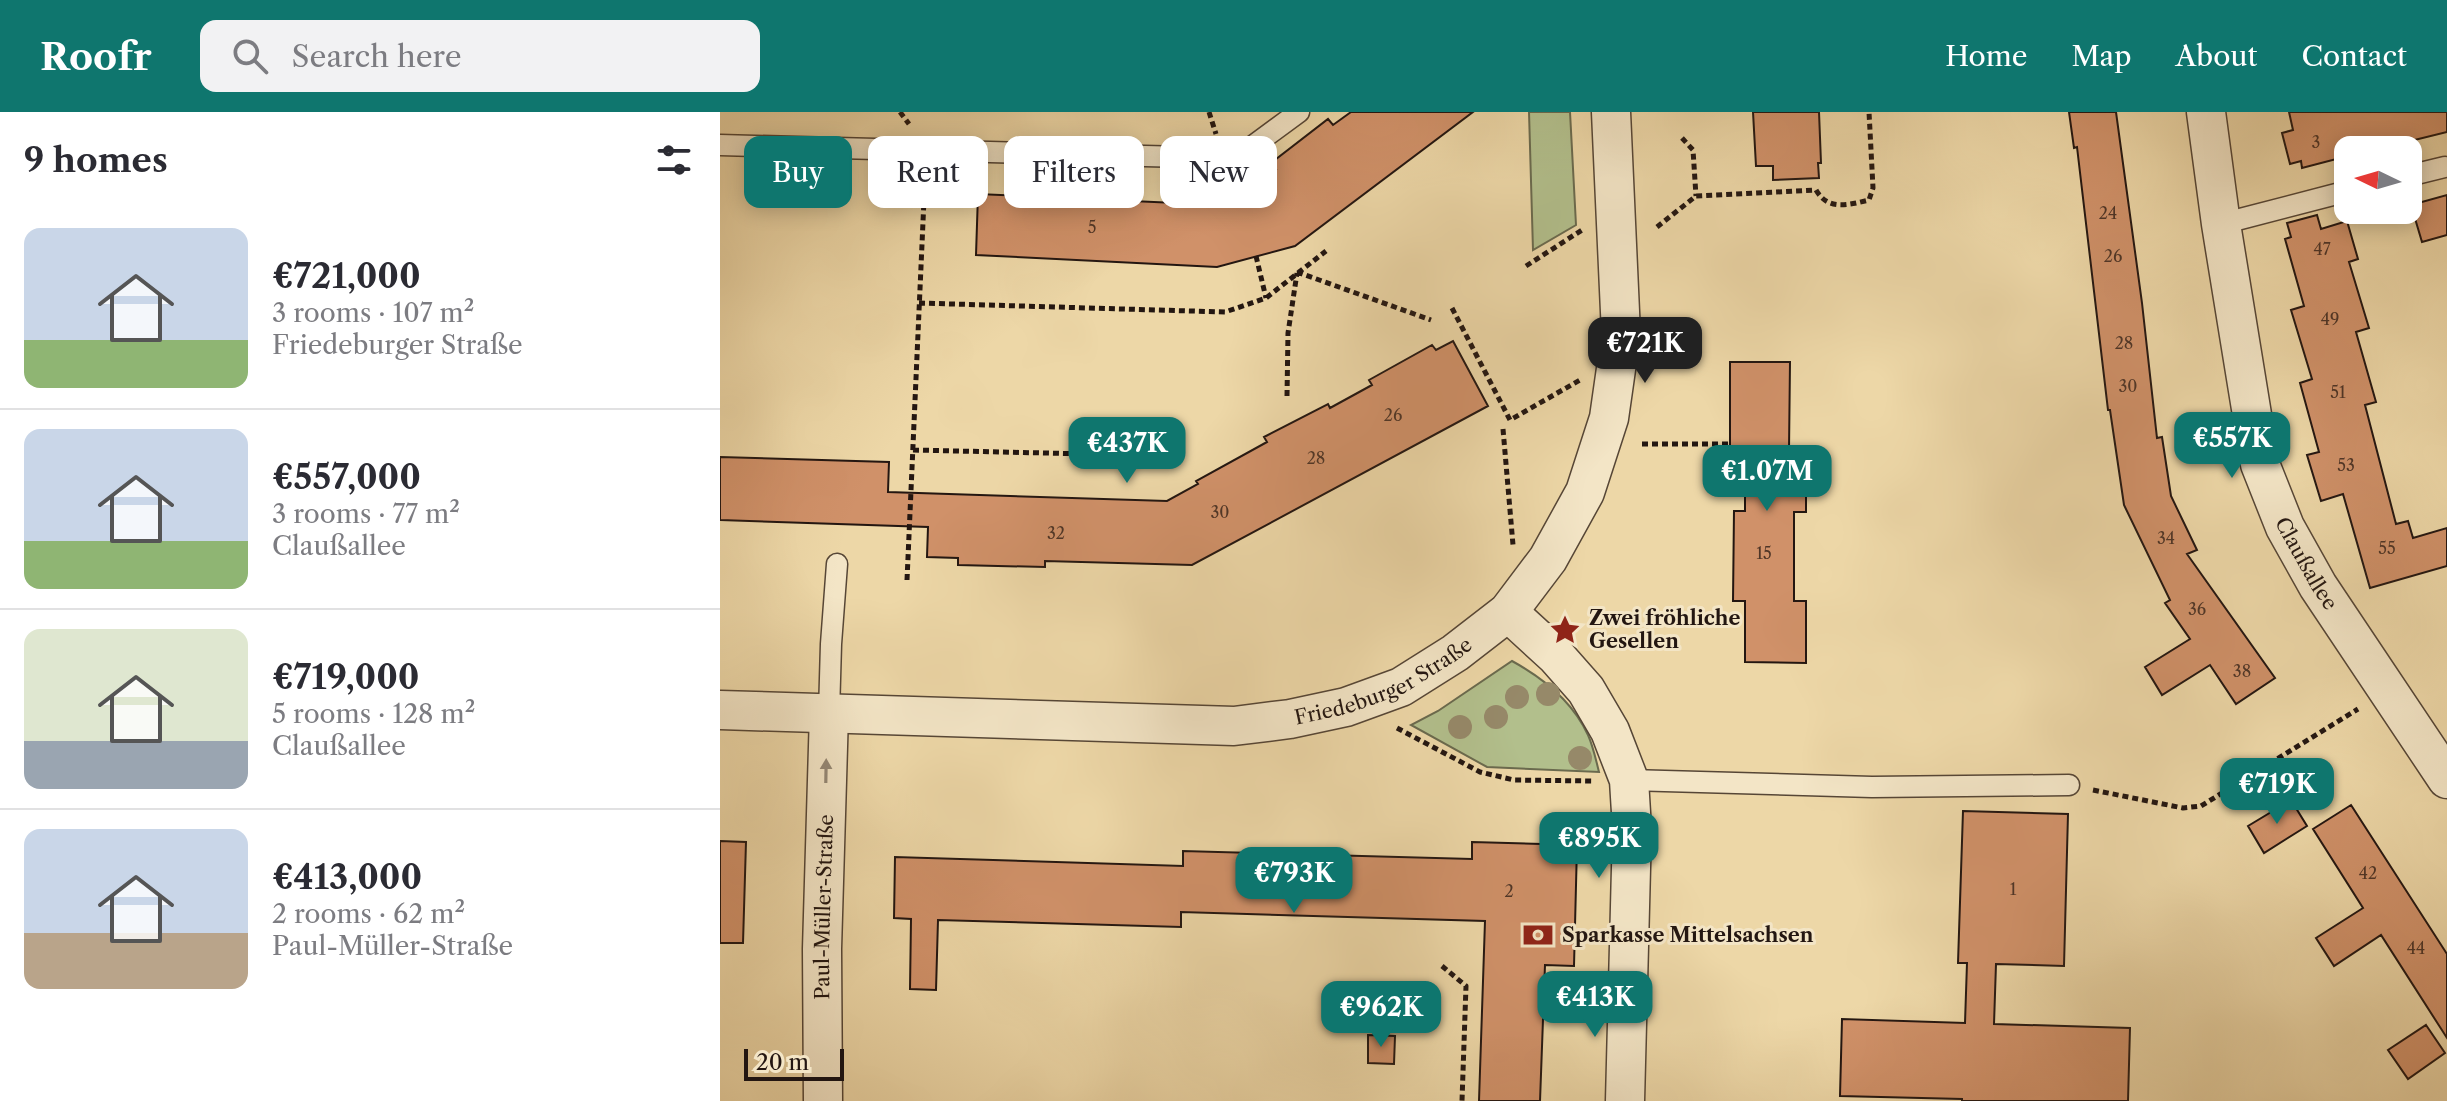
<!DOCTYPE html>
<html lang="en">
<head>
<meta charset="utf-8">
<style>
	:root { --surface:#fff; --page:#f2f2f3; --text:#2b2b33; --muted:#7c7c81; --line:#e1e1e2; --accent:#0f766e }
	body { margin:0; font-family:"Libre Caslon Text",serif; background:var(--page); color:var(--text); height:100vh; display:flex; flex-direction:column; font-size:30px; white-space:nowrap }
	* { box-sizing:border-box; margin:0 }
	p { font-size:26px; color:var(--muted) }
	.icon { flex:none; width:44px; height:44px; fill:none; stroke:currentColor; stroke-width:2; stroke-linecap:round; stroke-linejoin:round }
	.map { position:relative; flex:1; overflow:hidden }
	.drawer { display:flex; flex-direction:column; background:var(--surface); width:720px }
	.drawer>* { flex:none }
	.guide { position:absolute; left:24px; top:24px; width:760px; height:72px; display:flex; gap:16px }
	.needle { width:52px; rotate:275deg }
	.tools { position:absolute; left:1614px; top:24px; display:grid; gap:16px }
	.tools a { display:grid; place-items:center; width:88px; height:88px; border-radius:16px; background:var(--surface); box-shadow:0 4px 20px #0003; font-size:40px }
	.scale { position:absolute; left:24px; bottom:20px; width:100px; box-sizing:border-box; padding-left:8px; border:4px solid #231611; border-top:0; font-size:22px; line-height:28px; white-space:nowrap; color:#231611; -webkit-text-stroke:6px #f3e5c6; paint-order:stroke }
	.price { position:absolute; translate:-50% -68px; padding:0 18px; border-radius:16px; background:var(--accent); color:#fff; font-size:26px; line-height:52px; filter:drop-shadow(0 2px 4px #0008) }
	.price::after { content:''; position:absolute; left:50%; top:48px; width:24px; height:18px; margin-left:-12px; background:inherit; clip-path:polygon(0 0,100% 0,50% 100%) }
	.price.active { background:#222; color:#fff }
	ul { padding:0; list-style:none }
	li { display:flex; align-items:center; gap:24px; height:200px; padding:0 24px }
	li+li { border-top:2px solid var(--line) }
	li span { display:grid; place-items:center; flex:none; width:224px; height:160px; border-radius:16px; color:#555 }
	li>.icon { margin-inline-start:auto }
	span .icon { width:96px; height:96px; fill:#fffc; stroke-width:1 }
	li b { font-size:34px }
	h2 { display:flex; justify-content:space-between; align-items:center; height:96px; padding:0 24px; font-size:34px }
	.tag { padding:0 28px; border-radius:16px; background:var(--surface); box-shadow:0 4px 20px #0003; font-size:28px; line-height:72px }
	.tag.active { background:var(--accent); color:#fff }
	header { display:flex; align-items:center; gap:48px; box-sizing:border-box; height:112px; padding:0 40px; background:var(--accent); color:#fff }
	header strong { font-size:38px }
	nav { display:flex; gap:44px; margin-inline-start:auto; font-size:28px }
	.search { width:560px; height:72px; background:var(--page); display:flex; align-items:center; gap:20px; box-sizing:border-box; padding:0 28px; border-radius:16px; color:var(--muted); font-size:30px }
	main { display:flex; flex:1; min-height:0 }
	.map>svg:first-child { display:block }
	.green { fill:#b2bf8c; stroke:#6a6a4e; stroke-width:2 }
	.building { fill:#d09169; stroke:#231611; stroke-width:2 }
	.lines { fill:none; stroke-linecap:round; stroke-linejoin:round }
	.service-casing { stroke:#564636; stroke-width:23 }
	.minor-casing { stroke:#564636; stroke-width:41 }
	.path { stroke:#231611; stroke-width:5; stroke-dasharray:6 4; stroke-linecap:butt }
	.service { stroke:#f3e5c6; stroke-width:20 }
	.minor { stroke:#f3e5c6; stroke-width:38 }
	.tree { fill:#968969 }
	.oneway { fill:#958875 }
	.labels { text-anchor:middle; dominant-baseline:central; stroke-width:6; stroke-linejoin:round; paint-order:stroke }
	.number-label { font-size:16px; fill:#4e3527 }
	.street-label { font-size:20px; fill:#231611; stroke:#f3e5c6 }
	.poi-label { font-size:20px; font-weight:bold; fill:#231611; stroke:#f3e5c6; text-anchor:start }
</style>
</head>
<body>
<header>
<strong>Roofr</strong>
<div class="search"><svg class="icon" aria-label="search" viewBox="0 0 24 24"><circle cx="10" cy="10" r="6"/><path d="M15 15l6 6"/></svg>Search here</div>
<nav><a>Home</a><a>Map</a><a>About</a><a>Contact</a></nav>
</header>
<main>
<section class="drawer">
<h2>9 homes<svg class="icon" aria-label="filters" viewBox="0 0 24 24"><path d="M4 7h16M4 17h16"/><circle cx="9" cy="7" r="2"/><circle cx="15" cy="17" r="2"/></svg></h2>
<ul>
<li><span style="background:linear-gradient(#c9d6e8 70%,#8fb573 0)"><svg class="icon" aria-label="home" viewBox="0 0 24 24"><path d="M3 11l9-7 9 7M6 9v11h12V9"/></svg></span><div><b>€721,000</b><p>3 rooms · 107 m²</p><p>Friedeburger Straße</p></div></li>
<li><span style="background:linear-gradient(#c9d6e8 70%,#8fb573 0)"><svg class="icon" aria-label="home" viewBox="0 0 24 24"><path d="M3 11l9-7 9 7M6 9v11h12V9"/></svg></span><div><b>€557,000</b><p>3 rooms · 77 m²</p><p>Claußallee</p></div></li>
<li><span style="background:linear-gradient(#dfe7d0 70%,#9aa5b1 0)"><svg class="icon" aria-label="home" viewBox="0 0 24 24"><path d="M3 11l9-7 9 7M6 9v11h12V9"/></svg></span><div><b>€719,000</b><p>5 rooms · 128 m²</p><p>Claußallee</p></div></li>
<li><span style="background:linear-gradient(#c9d6e8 65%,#b9a48a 0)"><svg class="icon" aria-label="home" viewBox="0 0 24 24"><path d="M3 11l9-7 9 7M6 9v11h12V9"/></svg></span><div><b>€413,000</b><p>2 rooms · 62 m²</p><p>Paul-Müller-Straße</p></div></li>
</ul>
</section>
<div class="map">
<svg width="1727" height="989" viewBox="0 0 1727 989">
	<rect width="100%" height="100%" fill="#edd7a7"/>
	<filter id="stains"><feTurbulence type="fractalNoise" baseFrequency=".0025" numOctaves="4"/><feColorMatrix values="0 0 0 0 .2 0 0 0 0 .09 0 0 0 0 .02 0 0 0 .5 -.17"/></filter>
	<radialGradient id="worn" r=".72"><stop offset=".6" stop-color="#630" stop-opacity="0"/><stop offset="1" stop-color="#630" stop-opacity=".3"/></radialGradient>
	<path class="green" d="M 809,0 L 850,0 L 856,113 L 813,138 Z
		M 792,549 C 823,566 853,590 868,623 C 873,634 876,648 879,660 L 767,655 L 691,613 L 718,599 Z"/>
	<path class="building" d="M 631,0 L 753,0 L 575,134 L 497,155 L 256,143 L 258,82 L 500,93 L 531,75 L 556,57 L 551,51 L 608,7 L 613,13 Z
		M 1033,0 L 1099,0 L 1101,51 L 1098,51 L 1099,66 L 1053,68 L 1053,54 L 1036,54 Z
		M 1349,0 L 1396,0 L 1422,191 L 1437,326 L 1442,325 L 1451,384 L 1477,438 L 1467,442 L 1555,566 L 1516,592 L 1490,553 L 1442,583 L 1425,555 L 1470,527 L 1445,491 L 1450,488 L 1404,393 L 1390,298 L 1388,298 L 1357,35 L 1354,36 Z
		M 1569,0 L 1727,0 L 1727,20 L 1654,38 L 1628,38 L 1628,44 L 1582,56 L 1581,49 L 1570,52 L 1562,21 L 1573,18 Z
		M 1727,83 L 1727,123 L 1702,130 L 1691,93 Z
		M 1597,103 L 1601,117 L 1627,109 L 1638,147 L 1629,150 L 1649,216 L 1636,220 L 1656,290 L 1645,293 L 1676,412 L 1688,409 L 1693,426 L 1727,416 L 1727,454 L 1650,476 L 1623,382 L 1601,389 L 1587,343 L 1599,340 L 1580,271 L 1592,267 L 1571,198 L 1584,194 L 1565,127 L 1571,125 L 1567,111 Z
		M 733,229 L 768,294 L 472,453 L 325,449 L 325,455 L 238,453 L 238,446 L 207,445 L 208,415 L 0,408 L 0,345 L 169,350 L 168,380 L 447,389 L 478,372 L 476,369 L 547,330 L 544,325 L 608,292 L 610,296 L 652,273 L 649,268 L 712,233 L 716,238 Z
		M 1010,250 L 1070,250 L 1069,339 L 1086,339 L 1086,400 L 1074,400 L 1074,489 L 1086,489 L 1086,551 L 1025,550 L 1025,489 L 1013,489 L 1014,399 L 1025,399 L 1025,339 L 1010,339 Z
		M 1571,688 L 1587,714 L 1544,741 L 1528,714 Z
		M 1631,693 L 1727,842 L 1727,926 L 1661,823 L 1614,854 L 1596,826 L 1643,796 L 1593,717 Z
		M 1243,699 L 1348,702 L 1344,854 L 1276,852 L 1274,912 L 1410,916 L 1408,989 L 1242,989 L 1242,987 L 1120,984 L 1122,907 L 1245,911 L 1247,851 L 1238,851 Z
		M 0,729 L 26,730 L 23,831 L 0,831 Z
		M 752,730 L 857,733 L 854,854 L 825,853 L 820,989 L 759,989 L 765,809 L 461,800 L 461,815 L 218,808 L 216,878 L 190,877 L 191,807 L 174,806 L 175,745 L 463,754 L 463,739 L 752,747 Z
		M 1706,913 L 1725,941 L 1688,967 L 1668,938 Z
		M 648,923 L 675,924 L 674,952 L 648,951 Z"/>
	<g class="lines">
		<g class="service-casing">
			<path id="service" d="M 0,33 L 504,46 L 526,39 L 579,0
				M 1688,64 L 1725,55
				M 1501,112 L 1628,79
				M 109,601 L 111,532 L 117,452
				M 909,668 L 1152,675 L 1349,673"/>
		</g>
		<g class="minor-casing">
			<g id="minor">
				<path id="s1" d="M 1486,0 L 1501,112 L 1540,352 L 1565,415 L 1598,474 L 1727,667"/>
				<path d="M 788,500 L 836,544 L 866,578 L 890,619 L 909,668 L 912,717 L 905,989"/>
				<path id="s2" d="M 0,598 L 514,614 L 570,607 L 626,595 L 681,575 L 735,541 L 788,500 L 828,447 L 865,380 L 889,306 L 901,222 L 891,0"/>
				<path id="s3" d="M 103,989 L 102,837 L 109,601"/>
			</g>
		</g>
		<path class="path" d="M 180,0 L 189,12
			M 489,0 L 496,22
			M 962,26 L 973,38 L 976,84
			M 511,70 L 515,84
			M 937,115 L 976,84 L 1096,78 C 1108,99 1128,93 1149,88 L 1153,76 L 1149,0
			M 536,144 L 546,186
			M 806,154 L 862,118
			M 577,160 L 711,208
			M 199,191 L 505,200 L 546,186 L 606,139
			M 732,196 L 790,308 L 860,268
			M 567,284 L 568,221 L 577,161
			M 783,317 L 793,433
			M 922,332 L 1010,332
			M 193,338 L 456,344
			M 187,468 L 205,65
			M 677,616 L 760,660 L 794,668 L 872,669
			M 1373,678 L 1463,696 L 1481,694 L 1638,597
			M 722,854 L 746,874 L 742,989"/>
		<use href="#service" class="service"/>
		<use href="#minor" class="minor"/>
	</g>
	<g class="tree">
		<circle cx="828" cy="582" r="12"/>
		<circle cx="797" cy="585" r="12"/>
		<circle cx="776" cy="605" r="12"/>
		<circle cx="740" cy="615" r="12"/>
		<circle cx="860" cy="646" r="12"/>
	</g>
	<defs><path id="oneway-solid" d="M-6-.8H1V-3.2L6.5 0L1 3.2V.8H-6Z" transform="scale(2)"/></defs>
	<use class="oneway" href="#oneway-solid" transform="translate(106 659) rotate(-89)"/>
	<defs>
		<g id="sight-bare" transform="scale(2.4)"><path d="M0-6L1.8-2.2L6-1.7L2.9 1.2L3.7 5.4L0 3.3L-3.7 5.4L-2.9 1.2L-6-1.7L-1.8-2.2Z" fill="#8f2418" stroke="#f3e5c6" stroke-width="2.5" paint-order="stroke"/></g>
		<g id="bank-bare" transform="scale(2.4)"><path d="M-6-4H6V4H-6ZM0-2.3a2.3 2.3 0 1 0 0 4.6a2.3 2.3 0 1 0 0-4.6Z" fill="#8f2418" stroke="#f3e5c6" stroke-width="2.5" paint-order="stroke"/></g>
	</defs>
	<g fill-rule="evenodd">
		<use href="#sight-bare" x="845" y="518"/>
		<use href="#bank-bare" x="818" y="823"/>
	</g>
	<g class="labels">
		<g class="number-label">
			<text x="1596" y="30">3</text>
			<text x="1388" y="101">24</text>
			<text x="372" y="115">5</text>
			<text x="1602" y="137">47</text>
			<text x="1393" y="144">26</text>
			<text x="1610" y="207">49</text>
			<text x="1404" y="231">28</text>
			<text x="1408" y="274">30</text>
			<text x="1618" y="280">51</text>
			<text x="673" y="303">26</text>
			<text x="596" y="346">28</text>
			<text x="1626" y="353">53</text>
			<text x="500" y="400">30</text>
			<text x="336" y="421">32</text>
			<text x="1446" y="426">34</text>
			<text x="1667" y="436">55</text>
			<text x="1044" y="441">15</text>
			<text x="1477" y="497">36</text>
			<text x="1522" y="559">38</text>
			<text x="1648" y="761">42</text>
			<text x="1293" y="777">1</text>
			<text x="789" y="779">2</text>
			<text x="1696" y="836">44</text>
		</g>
		<g class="street-label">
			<text stroke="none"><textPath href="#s1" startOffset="466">Claußallee</textPath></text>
			<text stroke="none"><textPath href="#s2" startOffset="672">Friedeburger Straße</textPath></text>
			<text stroke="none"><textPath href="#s3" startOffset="194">Paul-Müller-Straße</textPath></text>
		</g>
		<g class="poi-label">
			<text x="869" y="506">Zwei fröhliche<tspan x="869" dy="23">Gesellen</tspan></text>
			<text x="842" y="823">Sparkasse Mittelsachsen</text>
		</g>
	</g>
	<rect width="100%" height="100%" filter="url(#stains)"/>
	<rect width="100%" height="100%" fill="url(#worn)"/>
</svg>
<div class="tools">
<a><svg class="needle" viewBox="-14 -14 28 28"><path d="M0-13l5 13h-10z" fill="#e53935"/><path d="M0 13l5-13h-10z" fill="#7c7c81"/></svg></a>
</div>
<div class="scale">20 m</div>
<b class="price active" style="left:925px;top:273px">€721K</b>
<b class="price" style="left:1512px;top:368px">€557K</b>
<b class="price" style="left:407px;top:373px">€437K</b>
<b class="price" style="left:1047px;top:401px">€1.07M</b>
<b class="price" style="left:1557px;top:714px">€719K</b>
<b class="price" style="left:879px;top:768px">€895K</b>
<b class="price" style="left:574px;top:803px">€793K</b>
<b class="price" style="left:875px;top:927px">€413K</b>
<b class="price" style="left:661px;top:937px">€962K</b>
<div class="guide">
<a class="tag active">Buy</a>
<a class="tag">Rent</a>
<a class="tag">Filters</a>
<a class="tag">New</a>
</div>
</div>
</main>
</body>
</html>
